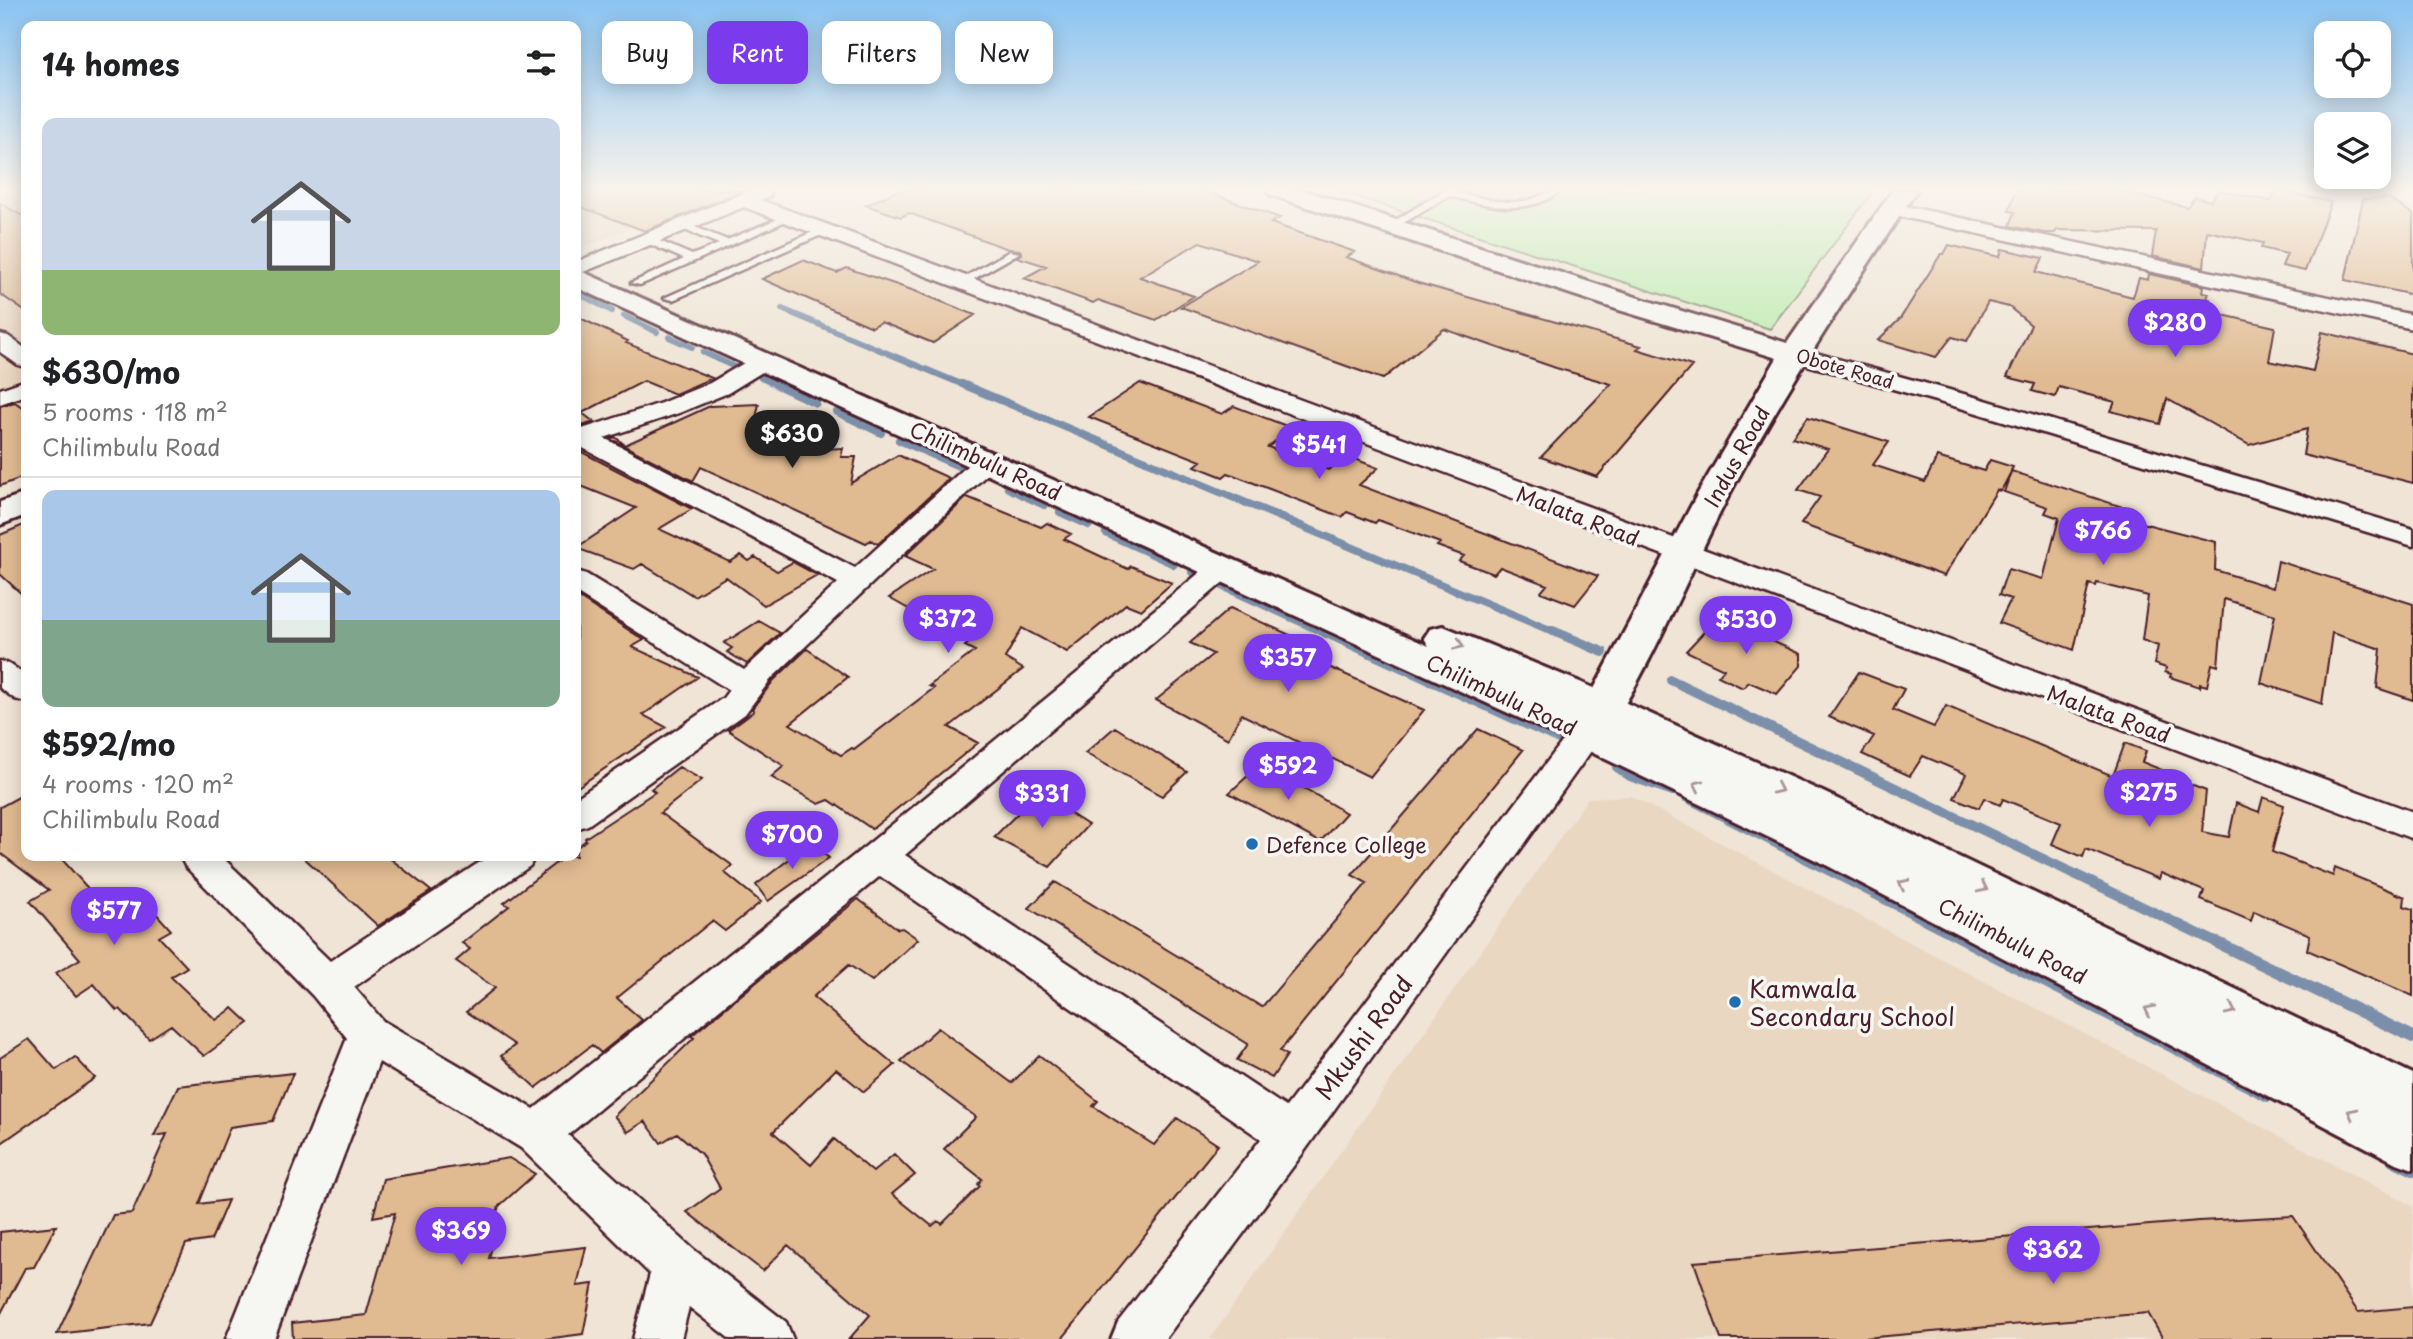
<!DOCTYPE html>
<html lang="en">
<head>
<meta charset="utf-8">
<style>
	:root { --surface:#fff; --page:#f2f2f2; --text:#202124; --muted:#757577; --line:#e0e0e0; --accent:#7c3aed }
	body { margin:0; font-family:"Playpen Sans",sans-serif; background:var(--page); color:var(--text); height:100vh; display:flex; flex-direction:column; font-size:26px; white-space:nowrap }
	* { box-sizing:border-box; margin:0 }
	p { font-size:23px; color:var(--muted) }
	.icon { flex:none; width:38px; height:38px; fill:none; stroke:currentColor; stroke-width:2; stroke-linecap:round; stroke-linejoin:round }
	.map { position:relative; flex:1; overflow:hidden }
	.details { position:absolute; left:21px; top:21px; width:560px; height:840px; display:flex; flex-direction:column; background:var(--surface); border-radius:14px; box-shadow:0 4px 18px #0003 }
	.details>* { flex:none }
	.hud { position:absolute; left:602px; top:21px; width:665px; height:63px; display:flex; gap:14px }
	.controls { position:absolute; left:2314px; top:21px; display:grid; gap:14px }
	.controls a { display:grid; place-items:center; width:77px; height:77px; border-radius:14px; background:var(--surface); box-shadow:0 4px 18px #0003; font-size:35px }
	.price { position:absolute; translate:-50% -60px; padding:0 16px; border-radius:24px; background:var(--accent); color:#fff; font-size:23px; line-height:46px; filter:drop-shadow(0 2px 4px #0008) }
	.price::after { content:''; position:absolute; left:50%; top:42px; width:21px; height:16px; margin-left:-10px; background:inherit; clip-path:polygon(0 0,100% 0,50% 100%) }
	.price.selected { background:#222; color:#fff }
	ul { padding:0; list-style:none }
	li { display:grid; align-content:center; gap:14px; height:371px; padding:0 21px }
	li+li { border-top:2px solid var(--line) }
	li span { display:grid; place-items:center; height:217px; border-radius:14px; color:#555 }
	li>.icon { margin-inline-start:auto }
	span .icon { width:126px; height:126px; fill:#fffc; stroke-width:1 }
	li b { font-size:30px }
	h2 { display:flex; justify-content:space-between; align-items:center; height:84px; padding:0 21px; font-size:30px }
	.chip { padding:0 24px; border-radius:14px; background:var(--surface); box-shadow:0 4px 18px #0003; font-size:24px; line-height:63px }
	.chip.selected { background:var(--accent); color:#fff }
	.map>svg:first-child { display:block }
	.built { fill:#ead7c1 }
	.green { fill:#b9edae; stroke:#82866c; stroke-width:2 }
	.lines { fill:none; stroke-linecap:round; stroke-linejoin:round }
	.stream-far3 { stroke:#7c8faa; stroke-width:6 }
	.stream-far2 { stroke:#7c8faa; stroke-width:8 }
	.stream-far1 { stroke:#7c8faa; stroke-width:10 }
	.stream { stroke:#7c8faa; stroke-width:12 }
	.building { fill:#e0ba91; stroke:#4a1f2b; stroke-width:2 }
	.service-casing { stroke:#4a1f2b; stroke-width:5 }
	.minor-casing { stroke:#4a1f2b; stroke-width:5 }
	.tertiary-casing { stroke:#4a1f2b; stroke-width:6 }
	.secondary-casing { stroke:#4a1f2b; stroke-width:6 }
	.service { fill:#f6f6f2; fill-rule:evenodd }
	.minor { fill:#f6f6f2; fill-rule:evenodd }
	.tertiary { fill:#f6f6f2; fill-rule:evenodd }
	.secondary { fill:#f6f6f2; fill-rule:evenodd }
	.oneway { stroke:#a99598 }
	.poi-dot { fill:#1f6fb2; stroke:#f6f6f2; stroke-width:2.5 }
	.labels { text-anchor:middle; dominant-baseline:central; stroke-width:7; stroke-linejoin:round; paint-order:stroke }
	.far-street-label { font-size:18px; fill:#4a1f2b; stroke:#f6f6f2 }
	.street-label { font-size:21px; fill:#4a1f2b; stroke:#f6f6f2 }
	.poi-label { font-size:21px; fill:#4a1f2b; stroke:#f6f6f2; text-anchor:start }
	.near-poi-label { font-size:24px; fill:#4a1f2b; stroke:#f6f6f2; text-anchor:start }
	.near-street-label { font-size:24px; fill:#4a1f2b; stroke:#f6f6f2 }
</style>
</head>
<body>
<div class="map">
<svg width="2413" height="1339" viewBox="0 0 2413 1339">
	<rect width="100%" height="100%" fill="#efe4d5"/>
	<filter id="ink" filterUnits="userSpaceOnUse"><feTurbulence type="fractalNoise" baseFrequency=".0143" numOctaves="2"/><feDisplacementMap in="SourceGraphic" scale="14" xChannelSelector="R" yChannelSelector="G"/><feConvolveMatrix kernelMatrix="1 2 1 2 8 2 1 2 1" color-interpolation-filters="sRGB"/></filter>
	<g filter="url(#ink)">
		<path class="built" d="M 0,190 L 26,190 L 26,476 L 0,486 Z
			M 576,190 L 665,190 L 696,202 L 576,250 Z
			M 1631,796 L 2413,1206 L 2413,1339 L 1210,1339 L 1588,798 Z"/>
		<path class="green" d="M 1335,190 L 1874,190 L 1770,329 Z"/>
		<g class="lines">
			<path class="stream-far3" d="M 576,292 L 612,311
				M 782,309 L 966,386
				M 624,316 L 657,332
				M 669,337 L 692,347
				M 703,352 L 741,370
				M 761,378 L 779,386"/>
			<path class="stream-far2" d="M 775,384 L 816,403
				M 962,384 L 1557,633
				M 837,412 L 881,433
				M 899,440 L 961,467
				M 1008,488 L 1044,505
				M 1060,512 L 1089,525
				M 1106,533 L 1174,564
				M 1192,572 L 1325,633"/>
			<path class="stream-far1" d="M 1322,631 L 1561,740
				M 1553,631 L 1603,652
				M 1671,680 L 2222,945
				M 1617,767 L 1630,776 L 1673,791
				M 1686,797 L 1974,945"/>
			<path class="stream" d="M 1970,943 L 2268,1096
				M 2218,943 L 2413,1037
				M 2393,1160 L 2413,1170"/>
		</g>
		<path class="building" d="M 576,190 L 744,190 L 645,231 L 576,205 Z
			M 899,190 L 1202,190 L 1280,218 L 1271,223 L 1355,252 L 1346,257 L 1418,283 L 1641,346 L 1637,349 L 1692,366 L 1597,477 L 1541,457 L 1611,384 L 1556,368 L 1444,329 L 1383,379 L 1181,307 L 1258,261 L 1200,242 L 1140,277 L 1194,296 L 1156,320 L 1098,300 L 1093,303 L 1024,278 L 1046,266 L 1017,257 L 1022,254 L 1020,250 L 1008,249 L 909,213 L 901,217 L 866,205 Z
			M 2016,190 L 2115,190 L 2187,207 L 2195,197 L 2211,201 L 2218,190 L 2271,201 L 2277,190 L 2331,202 L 2305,271 L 2282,266 L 2287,254 L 2261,248 L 2263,243 L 2207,231 L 2204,268 L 2152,256 L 2156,231 L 2057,230 L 2055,233 L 2044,233 L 2010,226 L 2015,212 L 2009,211 Z
			M 2388,198 L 2413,214 L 2413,295 L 2345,280 L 2363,199 Z
			M 0,203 L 26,218 L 26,312 L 0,294 Z
			M 1949,245 L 2000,257 L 2002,249 L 2043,258 L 2036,272 L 2133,297 L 2139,278 L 2148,280 L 2149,274 L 2203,286 L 2202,292 L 2209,293 L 2207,298 L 2210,299 L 2205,311 L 2275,327 L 2269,361 L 2313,371 L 2322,332 L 2413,354 L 2413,483 L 2303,455 L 2307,429 L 2249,445 L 2167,399 L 2160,424 L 2111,411 L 2115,402 L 2059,387 L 2055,397 L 2032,391 L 2035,384 L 2007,377 L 2031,325 L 2009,307 L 1988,302 L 1967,341 L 1952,337 L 1936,357 L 1878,340 L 1900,319 L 1941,254 L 1944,254 Z
			M 803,260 L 837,273 L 847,268 L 915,291 L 975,315 L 933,343 L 881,322 L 872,327 L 762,279 Z
			M 576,316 L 628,341 L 626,343 L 712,378 L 675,394 L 644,381 L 582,413 L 594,422 L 576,428 Z
			M 1140,383 L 1222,414 L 1234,406 L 1292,428 L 1268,447 L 1329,470 L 1345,455 L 1378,468 L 1359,485 L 1598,576 L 1575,605 L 1541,592 L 1547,585 L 1500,567 L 1494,574 L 1459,561 L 1464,556 L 1437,546 L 1440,543 L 1378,520 L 1375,523 L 1347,512 L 1342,517 L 1228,473 L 1223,477 L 1195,466 L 1201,461 L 1089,417 Z
			M 15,402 L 26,410 L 26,476 L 0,486 L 0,406 Z
			M 759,404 L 754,427 L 803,425 L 796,450 L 843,448 L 841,457 L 856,457 L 851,483 L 898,455 L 949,478 L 878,544 L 871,540 L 866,543 L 701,467 L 693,481 L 611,439 L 615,437 L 625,445 L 710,406 Z
			M 1808,417 L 1889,442 L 1873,465 L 1925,482 L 1937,457 L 1984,471 L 1990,460 L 2013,467 L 2011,471 L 2123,507 L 2119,517 L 2216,542 L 2215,570 L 2273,588 L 2278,561 L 2413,604 L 2413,700 L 2377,688 L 2381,649 L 2332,633 L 2322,704 L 2261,683 L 2275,615 L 2224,599 L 2218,666 L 2212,664 L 2207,686 L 2200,684 L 2200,687 L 2170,677 L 2171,674 L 2165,672 L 2166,668 L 2154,664 L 2158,646 L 2142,640 L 2148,596 L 2097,583 L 2096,586 L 2089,584 L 2074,650 L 1999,623 L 2011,599 L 1999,595 L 2008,569 L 2043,579 L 2059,518 L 2045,513 L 2048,507 L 2004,492 L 2011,472 L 2001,491 L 1997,490 L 1944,576 L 1801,524 L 1820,497 L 1798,490 L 1828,449 L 1792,438 Z
			M 576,449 L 692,509 L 659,529 L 730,562 L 741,555 L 749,561 L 755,557 L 777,571 L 793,562 L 817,575 L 764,605 L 726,577 L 694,596 L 642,564 L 634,569 L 576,548 L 636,508 L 576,484 Z
			M 967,497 L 1041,527 L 1047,523 L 1071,534 L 1064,539 L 1128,569 L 1131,566 L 1172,583 L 1141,610 L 1126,604 L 1067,652 L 1022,628 L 1005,658 L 1023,669 L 949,727 L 978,743 L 872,829 L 829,800 L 819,804 L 771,777 L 784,766 L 728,730 L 754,711 L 752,709 L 774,680 L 807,649 L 848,677 L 790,724 L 841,755 L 852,748 L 854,749 L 934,688 L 929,686 L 975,651 L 965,646 L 979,635 L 929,607 L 920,612 L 914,612 L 889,598 L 933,569 L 905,556 Z
			M 26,524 L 26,598 L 0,574 L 0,535 Z
			M 576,596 L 644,640 L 632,647 L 698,677 L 643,715 L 666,727 L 576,788 Z
			M 1230,608 L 1321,649 L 1311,659 L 1424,710 L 1370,777 L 1241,714 L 1228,739 L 1156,700 L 1213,654 L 1190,643 Z
			M 1718,617 L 1801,654 L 1801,666 L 1777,694 L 1749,682 L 1743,688 L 1718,676 L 1724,669 L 1686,651 Z
			M 759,621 L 780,633 L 747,664 L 727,652 L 732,648 L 724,643 Z
			M 1859,672 L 1904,689 L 1893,710 L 1934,727 L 1946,706 L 2113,776 L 2125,743 L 2146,751 L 2142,762 L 2189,781 L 2188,784 L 2206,791 L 2202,832 L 2229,837 L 2236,803 L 2259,812 L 2263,797 L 2284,805 L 2272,852 L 2333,876 L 2335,868 L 2405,897 L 2404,906 L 2413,909 L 2413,996 L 2307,950 L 2310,935 L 2254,911 L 2251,921 L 2201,900 L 2204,891 L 2161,873 L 2159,879 L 2086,849 L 2083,857 L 2052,844 L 2061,823 L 2003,799 L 2000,805 L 1984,798 L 1979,808 L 1954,798 L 1966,774 L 1923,756 L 1910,776 L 1862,754 L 1874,736 L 1829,717 Z
			M 1115,727 L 1126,734 L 1187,772 L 1162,796 L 1085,753 Z
			M 1478,729 L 1523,750 L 1280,1051 L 1287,1055 L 1272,1078 L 1237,1060 L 1248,1044 L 1029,908 L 1055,882 L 1262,1007 L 1367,883 L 1352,875 Z
			M 1262,763 L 1346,813 L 1320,842 L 1229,793 Z
			M 679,767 L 702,780 L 660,813 L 733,866 L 724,872 L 761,902 L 725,931 L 712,921 L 617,998 L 642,1020 L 601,1053 L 592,1045 L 536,1088 L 501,1056 L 515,1045 L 466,1012 L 495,988 L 456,961 L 470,949 L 462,943 L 509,906 L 504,903 L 565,856 L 576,856 L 576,848 L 586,840 L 585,838 L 655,792 L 651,789 Z
			M 26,793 L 26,856 L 59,856 L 101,903 L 112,897 L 134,923 L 154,911 L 171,930 L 159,937 L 187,967 L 171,977 L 216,1020 L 233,1008 L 249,1023 L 204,1056 L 171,1025 L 149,1039 L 120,1009 L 117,1011 L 94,984 L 76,996 L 56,973 L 80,959 L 30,901 L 49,890 L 0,853 L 0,807 Z
			M 1038,793 L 1088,825 L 1050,867 L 994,837 Z
			M 810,843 L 829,858 L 768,901 L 756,885 Z
			M 302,856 L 387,856 L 431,891 L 378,926 Z
			M 858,899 L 898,929 L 902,928 L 918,939 L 872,981 L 849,965 L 813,997 L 895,1065 L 864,1092 L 836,1069 L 773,1132 L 811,1165 L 834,1139 L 873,1172 L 894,1154 L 915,1175 L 892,1194 L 932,1226 L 938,1221 L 942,1224 L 980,1186 L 978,1184 L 982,1179 L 944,1149 L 976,1117 L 901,1061 L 938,1028 L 1012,1083 L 1039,1055 L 1098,1101 L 1093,1106 L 1154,1145 L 1177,1118 L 1218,1145 L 1062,1339 L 849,1339 L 870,1315 L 788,1245 L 763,1271 L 687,1212 L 720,1188 L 701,1154 L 677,1133 L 661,1143 L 645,1121 L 628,1132 L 614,1116 L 694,1038 L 691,1036 Z
			M 29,1039 L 56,1070 L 75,1057 L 95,1078 L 0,1144 L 0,1058 Z
			M 293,1073 L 273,1121 L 230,1127 L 199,1204 L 228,1200 L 211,1240 L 186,1244 L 150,1323 L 57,1334 L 113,1215 L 132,1213 L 167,1134 L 154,1136 L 178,1086 Z
			M 509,1158 L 535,1174 L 499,1206 L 486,1248 L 492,1247 L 489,1258 L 586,1247 L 577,1286 L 593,1284 L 583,1334 L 545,1339 L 293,1339 L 292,1323 L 366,1315 L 395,1213 L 373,1217 L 383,1179 Z
			M 2293,1216 L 2358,1312 L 2413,1307 L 2413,1339 L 2163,1339 L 2148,1313 L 1853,1339 L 1721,1339 L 1694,1262 L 2199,1221 Z
			M 56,1226 L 34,1267 L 25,1268 L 0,1315 L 0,1232 Z"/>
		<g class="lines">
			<g class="service-casing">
				<path id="service" d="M 1445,190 L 1457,190 L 1455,192 C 1479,197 1505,206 1529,200 C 1541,197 1548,190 1561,190 C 1529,218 1485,205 1449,196 L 1395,228 L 1386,226 Z
					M 787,215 L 795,217 L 640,285 L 631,283 L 684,259 L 642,241 L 642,237 L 650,237 L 692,255 L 719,244 L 677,227 L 677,223 L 685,223 L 727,240 Z
					M 824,227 L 829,230 L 828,232 L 673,300 L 664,298 Z
					M 1010,251 L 1019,253 L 965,284 L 956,282 Z"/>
			</g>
			<g class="minor-casing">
				<path id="minor" d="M 751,190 L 771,190 L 770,196 L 761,200 L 2413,812 L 2413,839 L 744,207 L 576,275 L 576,262 Z
					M 1891,203 L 2413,315 L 2413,329 L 1884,213 L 1881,209 L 1884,205 Z
					M 0,334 L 8,336 L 26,349 L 26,367 L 18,365 L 0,352 Z
					M 1794,347 L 1982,399 L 2413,529 L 2413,546 L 1964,409 L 1786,359 L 1782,354 L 1786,349 Z
					M 764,354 L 772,356 L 776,361 L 772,366 L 728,393 L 679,413 L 604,438 L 855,568 L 979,455 L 988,453 L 997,455 L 1001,461 L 771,679 L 745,714 L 588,825 L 576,829 L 576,798 L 723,698 L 729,690 L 576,593 L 576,571 L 586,574 L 744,670 L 838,583 L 579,446 L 576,447 L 576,431 L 661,403 L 710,383 L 756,356 Z
					M 26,380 L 26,395 L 0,404 L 0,389 Z
					M 1224,558 L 1234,561 L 1238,567 L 1234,573 L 905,855 L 1286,1107 L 1575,725 L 1587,721 L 1599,725 L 1604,733 L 1306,1149 L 1165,1339 L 1111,1339 L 1118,1322 L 1261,1139 L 880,876 L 568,1135 L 693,1249 L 786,1322 L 793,1339 L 730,1339 L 689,1307 L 681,1339 L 633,1339 L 650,1274 L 521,1148 L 379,1062 L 274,1339 L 226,1339 L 347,1038 L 313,996 L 185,866 L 180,856 L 221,856 L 330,961 L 489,856 L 535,856 L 530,866 L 354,987 L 383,1021 L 534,1109 L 866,846 L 1214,561 Z
					M 0,661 L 11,665 L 26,675 L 26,702 L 15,699 L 0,688 Z"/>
			</g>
			<g class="tertiary-casing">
				<path id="tertiary" d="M 1267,190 L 1303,190 L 1639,298 L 1787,343 L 1893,190 L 1917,190 C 1851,289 1786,388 1730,493 C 1687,576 1653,665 1601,743 L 1587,747 L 1573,743 L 1567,733 L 1587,702 L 1698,493 L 1777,358 L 1619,310 L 1271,195 Z
					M 26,493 L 26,515 L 0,525 L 0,502 Z"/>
			</g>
			<g class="secondary-casing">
				<path id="secondary" d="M 576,269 L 1429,646 L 1424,638 L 1430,629 L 1443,626 L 1580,682 L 1825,793 L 2413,1074 L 2413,1169 L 2394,1162 L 1826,865 L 1537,726 L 576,287 Z"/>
			</g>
			<use href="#service" class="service"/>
			<use href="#minor" class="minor"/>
			<use href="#tertiary" class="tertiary"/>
			<use href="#secondary" class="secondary"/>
		</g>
		<defs><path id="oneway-chevron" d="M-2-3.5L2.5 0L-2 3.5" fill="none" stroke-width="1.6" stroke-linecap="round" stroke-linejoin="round" transform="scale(1.75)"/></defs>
		<g class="oneway">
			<use href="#oneway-chevron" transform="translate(1459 645) rotate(23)"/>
			<use href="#oneway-chevron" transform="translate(1698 785) rotate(-155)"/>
			<use href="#oneway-chevron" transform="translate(1778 789) rotate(25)"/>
			<use href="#oneway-chevron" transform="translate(1903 884) rotate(-153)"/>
			<use href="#oneway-chevron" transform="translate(1983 888) rotate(26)"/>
			<use href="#oneway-chevron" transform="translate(2149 1010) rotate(-153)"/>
			<use href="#oneway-chevron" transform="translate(2231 1010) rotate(26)"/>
			<use href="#oneway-chevron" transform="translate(2352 1113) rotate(-153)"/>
		</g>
	</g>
	<linearGradient id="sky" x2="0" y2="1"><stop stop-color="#8ac3f1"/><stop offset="0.5" stop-color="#f8f3ec"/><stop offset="1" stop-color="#f8f3ec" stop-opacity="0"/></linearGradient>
	<rect width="2413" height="378" fill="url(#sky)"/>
	<g class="poi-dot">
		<circle cx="1252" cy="844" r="7"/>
		<circle cx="1735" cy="1002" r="7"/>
	</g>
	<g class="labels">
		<g class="far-street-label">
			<text transform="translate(1845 368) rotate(16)">Obote Road</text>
		</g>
		<g class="street-label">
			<text transform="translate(1736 456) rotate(-61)">Indus Road</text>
			<text transform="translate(986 460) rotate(24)">Chilimbulu Road</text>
			<text transform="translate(1578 515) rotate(21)">Malata Road</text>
			<text transform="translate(1502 694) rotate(25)">Chilimbulu Road</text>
			<text transform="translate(2109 713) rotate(20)">Malata Road</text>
			<text transform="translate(2013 940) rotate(27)">Chilimbulu Road</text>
		</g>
		<g class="poi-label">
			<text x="1266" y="844">Defence College</text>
		</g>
		<g class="near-poi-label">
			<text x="1749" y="988">Kamwala<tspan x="1749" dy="28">Secondary School</tspan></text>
		</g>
		<g class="near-street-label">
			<text transform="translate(1363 1037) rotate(-54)">Mkushi Road</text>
		</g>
	</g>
</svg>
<div class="controls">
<a><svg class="icon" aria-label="locate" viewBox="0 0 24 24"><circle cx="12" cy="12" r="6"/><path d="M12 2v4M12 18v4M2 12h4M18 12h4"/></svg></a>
<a><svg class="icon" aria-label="layers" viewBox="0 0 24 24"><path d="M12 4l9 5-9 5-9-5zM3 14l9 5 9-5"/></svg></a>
</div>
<b class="price" style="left:2175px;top:359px">$280</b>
<b class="price selected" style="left:792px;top:470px">$630</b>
<b class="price" style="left:1319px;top:481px">$541</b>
<b class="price" style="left:2103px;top:567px">$766</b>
<b class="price" style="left:948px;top:655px">$372</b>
<b class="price" style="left:1746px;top:656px">$530</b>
<b class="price" style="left:1288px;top:694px">$357</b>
<b class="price" style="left:1288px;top:802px">$592</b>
<b class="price" style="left:2149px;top:829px">$275</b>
<b class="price" style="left:1042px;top:830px">$331</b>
<b class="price" style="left:792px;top:871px">$700</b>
<b class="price" style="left:114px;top:947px">$577</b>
<b class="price" style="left:461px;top:1267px">$369</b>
<b class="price" style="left:2053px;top:1286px">$362</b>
<div class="hud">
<a class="chip">Buy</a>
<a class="chip selected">Rent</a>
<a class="chip">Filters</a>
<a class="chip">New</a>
</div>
<section class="details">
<h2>14 homes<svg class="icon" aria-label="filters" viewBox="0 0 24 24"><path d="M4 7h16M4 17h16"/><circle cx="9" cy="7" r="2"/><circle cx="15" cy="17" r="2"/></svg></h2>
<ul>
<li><span style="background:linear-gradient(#c9d6e8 70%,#8fb573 0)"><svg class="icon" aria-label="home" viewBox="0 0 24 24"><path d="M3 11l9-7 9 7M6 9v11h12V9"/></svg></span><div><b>$630/mo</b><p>5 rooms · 118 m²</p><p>Chilimbulu Road</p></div></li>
<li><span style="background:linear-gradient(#a9c7e8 60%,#7fa58c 0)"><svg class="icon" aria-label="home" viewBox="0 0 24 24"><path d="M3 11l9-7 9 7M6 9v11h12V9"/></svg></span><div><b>$592/mo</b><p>4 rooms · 120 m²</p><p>Chilimbulu Road</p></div></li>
</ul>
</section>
</div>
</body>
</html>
